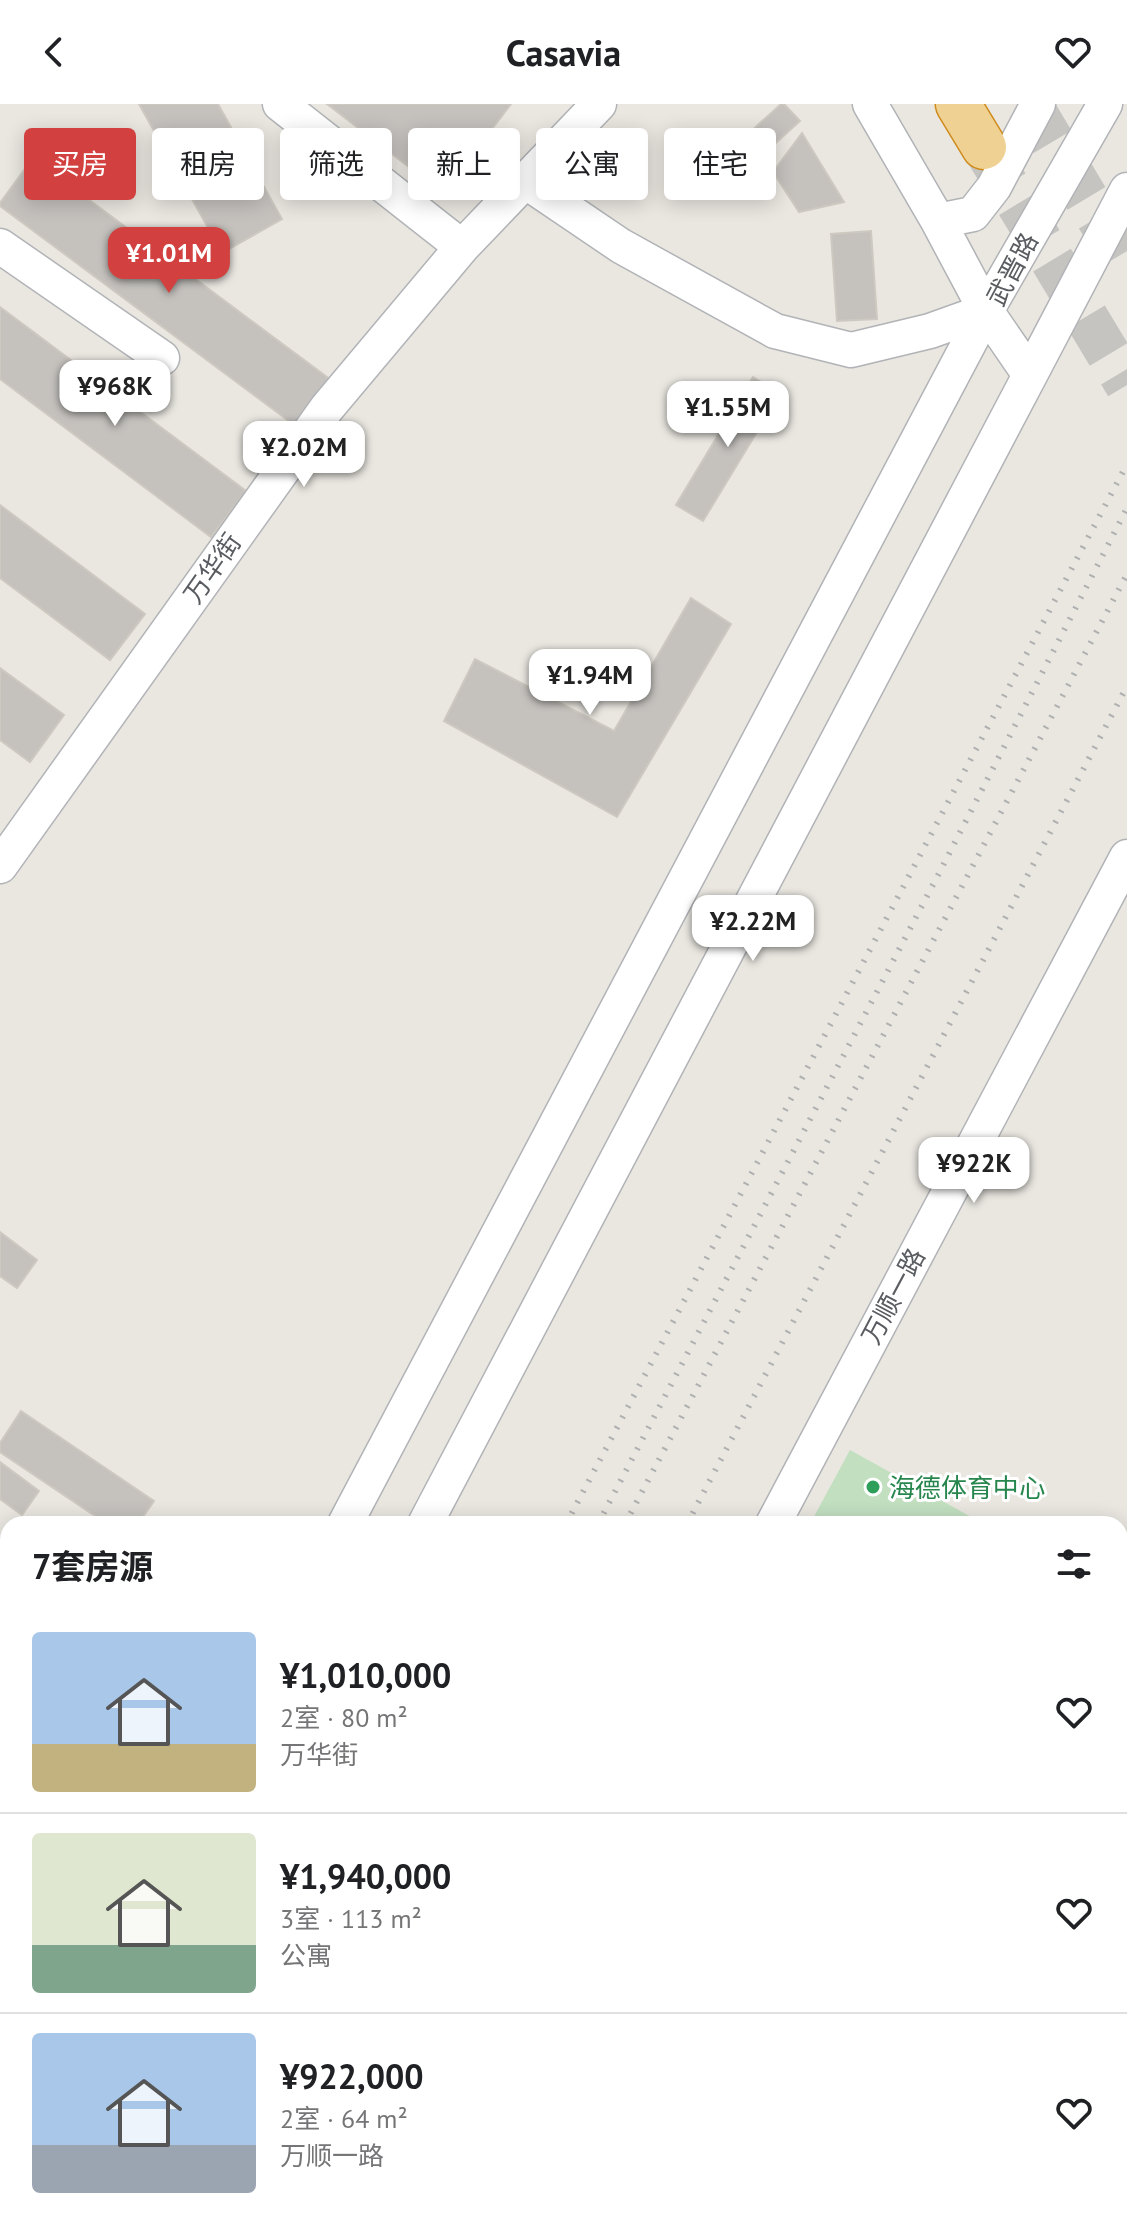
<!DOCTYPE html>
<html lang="zh">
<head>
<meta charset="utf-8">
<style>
	:root { --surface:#fff; --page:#f6f6f6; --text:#202124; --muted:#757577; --line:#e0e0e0; --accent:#d2413f }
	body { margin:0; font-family:"PT Sans","Noto Sans SC",sans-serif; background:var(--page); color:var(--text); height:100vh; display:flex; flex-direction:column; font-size:30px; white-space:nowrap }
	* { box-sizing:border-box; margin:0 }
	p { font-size:26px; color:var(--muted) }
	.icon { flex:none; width:44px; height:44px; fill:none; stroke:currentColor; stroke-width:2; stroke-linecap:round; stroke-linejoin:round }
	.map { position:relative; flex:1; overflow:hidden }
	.drawer { position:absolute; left:0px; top:1412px; width:1128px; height:714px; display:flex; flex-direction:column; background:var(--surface); border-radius:24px 24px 0 0; box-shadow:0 4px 20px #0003 }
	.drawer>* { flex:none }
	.guide { position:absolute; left:24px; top:24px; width:1080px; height:72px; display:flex; gap:16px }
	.price { position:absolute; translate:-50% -68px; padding:0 18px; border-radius:16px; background:#fff; color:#222; font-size:26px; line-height:52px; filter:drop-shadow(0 2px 4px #0008) }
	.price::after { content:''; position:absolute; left:50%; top:48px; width:24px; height:18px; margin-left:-12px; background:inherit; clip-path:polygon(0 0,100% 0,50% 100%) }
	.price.selected { background:var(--accent); color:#fff }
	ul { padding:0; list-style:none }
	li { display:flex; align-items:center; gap:24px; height:200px; padding:0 32px }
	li+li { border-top:2px solid var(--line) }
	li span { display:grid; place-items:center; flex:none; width:224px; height:160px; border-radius:8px; color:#555 }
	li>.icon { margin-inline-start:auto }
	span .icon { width:96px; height:96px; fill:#fffc; stroke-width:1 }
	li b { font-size:34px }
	h2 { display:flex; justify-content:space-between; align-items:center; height:96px; padding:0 32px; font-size:34px }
	.pill { padding:0 28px; border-radius:8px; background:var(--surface); box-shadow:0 4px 20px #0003; font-size:28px; line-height:72px }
	.pill.selected { background:var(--accent); color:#fff }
	header { display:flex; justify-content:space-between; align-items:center; height:104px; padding:0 32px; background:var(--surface); font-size:36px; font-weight:700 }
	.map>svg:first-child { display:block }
	.commercial { fill:#f8efd7 }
	.green { fill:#c2dfc0 }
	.building { fill:#c5c2be; stroke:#cec9c0; stroke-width:2 }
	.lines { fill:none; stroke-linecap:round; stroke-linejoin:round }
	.highway-tunnel { stroke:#c6c4c1; stroke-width:44; stroke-dasharray:44 22; stroke-linecap:butt }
	.minor-casing { stroke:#b1b3b7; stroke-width:37 }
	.highway-casing { stroke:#cf8c1c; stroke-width:47 }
	.minor { stroke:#fff; stroke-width:34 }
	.highway { stroke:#efd293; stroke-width:44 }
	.rail { stroke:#afb0b0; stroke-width:6; stroke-dasharray:2 10; stroke-linecap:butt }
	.leisure-dot { fill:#2e9e5b; stroke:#fff; stroke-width:3 }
	.labels { text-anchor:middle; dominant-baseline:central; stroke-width:6; stroke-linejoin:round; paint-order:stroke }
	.street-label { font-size:26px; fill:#595c60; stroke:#fff }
	.leisure-label { font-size:26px; fill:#27864d; stroke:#fff; text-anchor:start }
</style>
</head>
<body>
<header><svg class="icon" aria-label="back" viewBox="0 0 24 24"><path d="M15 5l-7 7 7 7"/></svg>Casavia<svg class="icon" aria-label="heart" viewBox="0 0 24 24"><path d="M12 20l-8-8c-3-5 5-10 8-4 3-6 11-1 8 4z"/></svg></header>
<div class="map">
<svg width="1127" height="2125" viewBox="0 0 1127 2125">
	<rect width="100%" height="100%" fill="#eae7e1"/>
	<path class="commercial" d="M 1127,1475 L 1127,2125 L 759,2125 L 763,2118 L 1120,2118 L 1120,1488 Z"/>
	<path class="green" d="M 850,1346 L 984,1420 L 810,1420 Z"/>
	<path class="building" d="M 139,0 L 218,0 L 282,115 L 222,149 Z
		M 327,0 L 511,0 L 443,89 Z
		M 781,0 L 784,0 L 800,17 L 734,77 L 716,59 Z
		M 802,29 L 844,98 L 799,108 L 773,68 Z
		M 33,54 L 339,282 L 305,329 L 0,102 L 0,99 Z
		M 871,127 L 877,215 L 837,217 L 831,130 Z
		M 0,203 L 246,387 L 211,433 L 0,275 Z
		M 753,273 L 780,290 L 703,417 L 676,401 Z
		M 0,401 L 145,510 L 110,556 L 0,474 Z
		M 691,494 L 731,520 L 617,713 L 444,617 L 475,555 L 614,627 Z
		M 0,564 L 64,611 L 30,658 L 0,636 Z
		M 0,1128 L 37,1156 L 17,1184 L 0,1172 Z
		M 21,1307 L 154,1397 L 138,1420 L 107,1420 L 0,1348 L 0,1339 Z
		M 0,1358 L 39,1387 L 22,1411 L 0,1395 Z
		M 0,1569 L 8,1576 L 8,1615 L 0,1623 Z
		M 1127,1697 L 1127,2006 L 1120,2001 L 1120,1708 Z
		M 491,2118 L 742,2118 L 738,2125 L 487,2125 Z"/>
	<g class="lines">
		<path class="highway-tunnel" d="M 1030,0 L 1127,162
			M 984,43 L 1127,281"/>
		<g class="minor-casing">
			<path id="minor" d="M 280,0 L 462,143
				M 870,0 L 938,117 L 986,207 L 1030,271 L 1127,86
				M 525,77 L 621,142 L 775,227 L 851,246 L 930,227 L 986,207
				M 938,117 L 973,110 L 994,83 L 1038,0
				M 0,142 L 162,254
				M 0,762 L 327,304 L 462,143 L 599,0
				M 345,1420 L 986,207 L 1105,0
				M 425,1420 L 1030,271
				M 773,1420 L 1127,753
				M 0,2073 L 8,2058
				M 54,2125 L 57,2118
				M 400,2125 L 403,2118"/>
		</g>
		<g class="highway-casing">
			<path id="highway" d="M 958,0 L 984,43"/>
		</g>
		<use href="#minor" class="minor"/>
		<use href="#highway" class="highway"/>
		<path class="rail" d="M 566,1420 L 1127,360
			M 598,1420 L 936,775 L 1127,404
			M 625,1420 L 1127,470
			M 687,1420 L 1127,582
			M 192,2125 L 196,2118
			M 223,2125 L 226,2118
			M 253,2125 L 256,2118
			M 314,2125 L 318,2118"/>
	</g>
	<circle class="leisure-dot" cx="873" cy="1383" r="8"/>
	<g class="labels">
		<g class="street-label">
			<text transform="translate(1012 165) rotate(-62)">武晋路</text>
			<text transform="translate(212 464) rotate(-55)">万华街</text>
			<text transform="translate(893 1192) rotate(-62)">万顺一路</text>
		</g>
		<g class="leisure-label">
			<text x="889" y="1383">海德体育中心</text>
		</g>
	</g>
</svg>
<b class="price selected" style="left:169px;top:191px">¥1.01M</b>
<b class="price" style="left:115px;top:324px">¥968K</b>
<b class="price" style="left:728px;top:345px">¥1.55M</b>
<b class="price" style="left:304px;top:385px">¥2.02M</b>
<b class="price" style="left:590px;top:613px">¥1.94M</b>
<b class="price" style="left:753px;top:859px">¥2.22M</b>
<b class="price" style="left:974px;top:1101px">¥922K</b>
<div class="guide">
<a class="pill selected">买房</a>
<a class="pill">租房</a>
<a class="pill">筛选</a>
<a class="pill">新上</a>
<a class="pill">公寓</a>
<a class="pill">住宅</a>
</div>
<section class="drawer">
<h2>7套房源<svg class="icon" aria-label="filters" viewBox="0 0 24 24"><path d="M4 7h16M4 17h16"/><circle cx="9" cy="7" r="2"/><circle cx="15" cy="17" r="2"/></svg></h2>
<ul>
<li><span style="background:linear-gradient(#a9c7e8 70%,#c2b280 0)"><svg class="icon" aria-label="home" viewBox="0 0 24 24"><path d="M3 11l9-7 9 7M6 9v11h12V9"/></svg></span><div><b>¥1,010,000</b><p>2室 · 80 m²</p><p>万华街</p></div><svg class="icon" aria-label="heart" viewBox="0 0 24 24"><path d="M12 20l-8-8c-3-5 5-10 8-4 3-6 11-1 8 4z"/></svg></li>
<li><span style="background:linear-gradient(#dfe7d0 70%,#7fa58c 0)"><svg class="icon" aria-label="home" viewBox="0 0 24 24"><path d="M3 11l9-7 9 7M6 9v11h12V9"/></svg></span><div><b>¥1,940,000</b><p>3室 · 113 m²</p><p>公寓</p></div><svg class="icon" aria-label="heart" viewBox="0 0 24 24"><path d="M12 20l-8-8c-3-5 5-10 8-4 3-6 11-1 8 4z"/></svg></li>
<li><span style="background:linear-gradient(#a9c7e8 70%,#9aa5b1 0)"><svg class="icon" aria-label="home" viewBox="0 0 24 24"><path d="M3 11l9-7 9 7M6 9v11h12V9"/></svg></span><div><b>¥922,000</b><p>2室 · 64 m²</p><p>万顺一路</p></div><svg class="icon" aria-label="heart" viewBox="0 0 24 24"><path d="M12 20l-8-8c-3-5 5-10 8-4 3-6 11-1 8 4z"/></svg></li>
</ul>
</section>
</div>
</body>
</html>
